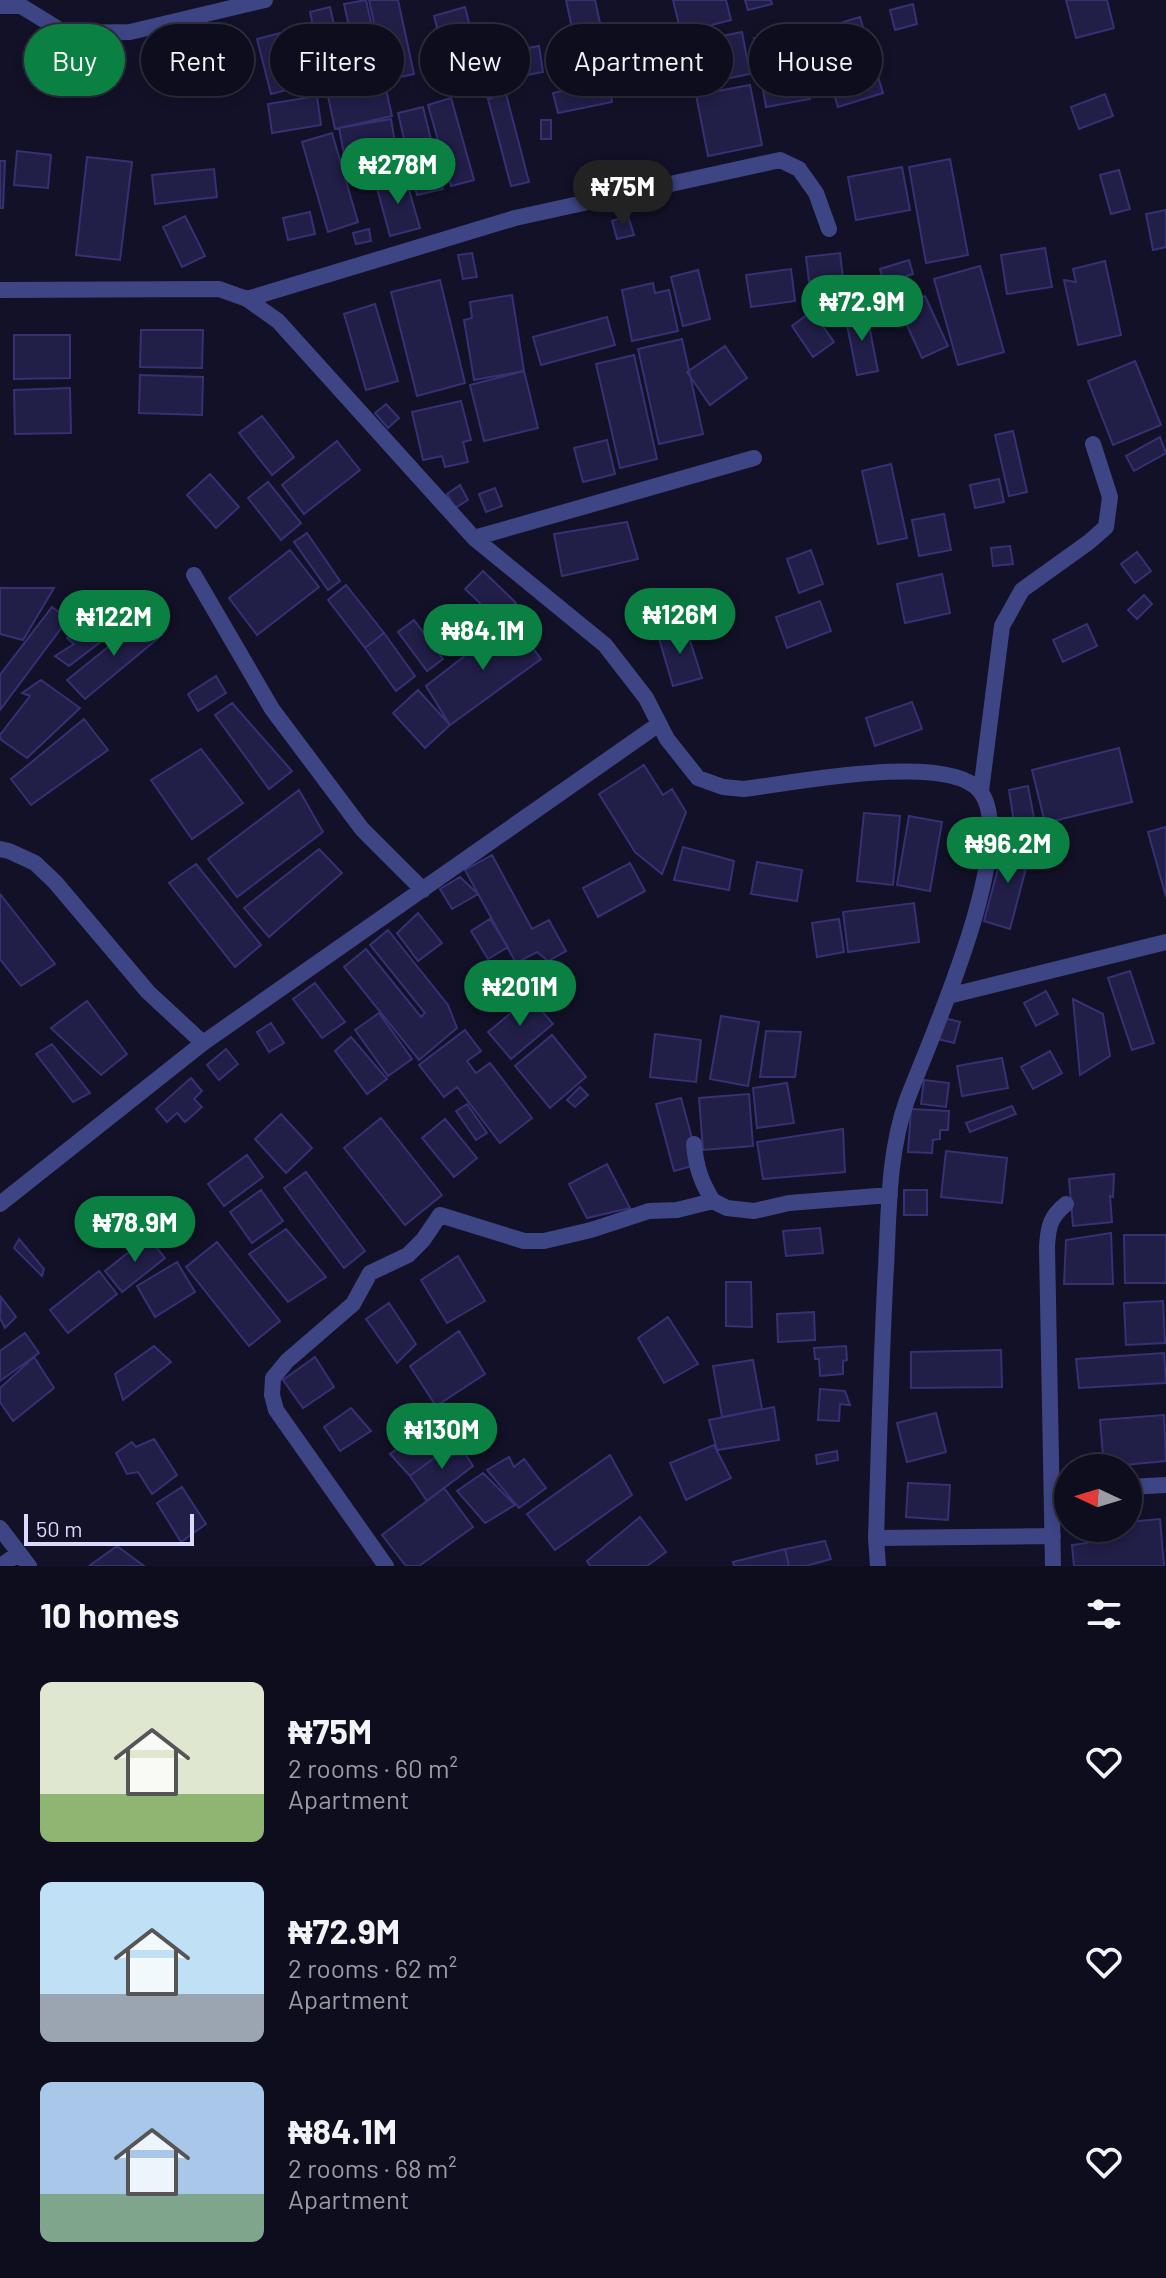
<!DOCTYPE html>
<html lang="en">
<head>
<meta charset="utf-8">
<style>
	:root { --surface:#0e0d1e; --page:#1c1b2b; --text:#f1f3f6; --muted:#9b9ca4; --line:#2e2d3c; --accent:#0b8043 }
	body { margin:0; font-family:Barlow,sans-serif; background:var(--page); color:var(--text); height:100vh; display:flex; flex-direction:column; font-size:30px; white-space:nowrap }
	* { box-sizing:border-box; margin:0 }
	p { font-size:26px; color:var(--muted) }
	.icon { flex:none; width:44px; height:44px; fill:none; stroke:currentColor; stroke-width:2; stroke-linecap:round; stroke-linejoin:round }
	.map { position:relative; height:1566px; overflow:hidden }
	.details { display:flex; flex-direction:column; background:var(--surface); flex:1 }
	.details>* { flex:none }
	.guide { position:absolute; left:24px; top:24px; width:1118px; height:72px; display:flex; gap:16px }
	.needle { width:52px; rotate:274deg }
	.tools { position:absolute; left:1054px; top:1454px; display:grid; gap:16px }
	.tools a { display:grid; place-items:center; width:88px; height:88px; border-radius:50%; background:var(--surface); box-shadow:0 4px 12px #0003,0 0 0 2px var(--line); font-size:40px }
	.scale { position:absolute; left:24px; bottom:20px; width:170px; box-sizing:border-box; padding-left:8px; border:4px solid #dadafe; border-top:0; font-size:22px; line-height:28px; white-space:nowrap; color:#dadafe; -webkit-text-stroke:6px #121128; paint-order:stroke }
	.price { position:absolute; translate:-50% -68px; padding:0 18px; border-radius:28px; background:var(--accent); color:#fff; font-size:26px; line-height:52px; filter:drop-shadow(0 2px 4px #0008) }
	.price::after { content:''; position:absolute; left:50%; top:48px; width:24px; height:18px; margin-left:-12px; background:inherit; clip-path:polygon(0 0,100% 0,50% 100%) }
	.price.current { background:#222; color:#fff }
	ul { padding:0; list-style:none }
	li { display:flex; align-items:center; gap:24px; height:200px; padding:0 40px }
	li span { display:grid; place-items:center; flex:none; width:224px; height:160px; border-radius:12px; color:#555 }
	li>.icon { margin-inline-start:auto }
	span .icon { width:96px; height:96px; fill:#fffc; stroke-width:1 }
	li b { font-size:34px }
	h2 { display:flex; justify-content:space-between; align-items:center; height:96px; padding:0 40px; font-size:34px }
	.pill { padding:0 28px; border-radius:36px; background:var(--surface); box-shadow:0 4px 12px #0003,0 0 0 2px var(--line); font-size:28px; line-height:72px }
	.pill.current { background:var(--accent); color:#fff }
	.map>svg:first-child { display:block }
	.building { fill:#211e48; stroke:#353173; stroke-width:2 }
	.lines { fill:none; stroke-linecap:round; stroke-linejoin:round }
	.minor { stroke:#3e4585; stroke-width:16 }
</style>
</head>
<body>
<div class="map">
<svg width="1166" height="1566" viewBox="0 0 1166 1566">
	<rect width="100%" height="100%" fill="#121128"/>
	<path class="building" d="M 366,0 L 392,116 L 335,129 L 310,12 L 330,7 L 346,78 L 360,75 L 344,4 Z
		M 369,0 L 398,0 L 414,74 L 387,80 Z
		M 566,0 L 595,0 L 607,55 L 579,61 Z
		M 673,0 L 726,0 L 731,20 L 681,33 Z
		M 745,0 L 771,0 L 772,4 L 748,10 Z
		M 1066,0 L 1107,0 L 1114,28 L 1076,38 Z
		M 913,4 L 917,24 L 895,30 L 890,10 Z
		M 465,7 L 484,79 L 452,87 L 434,16 Z
		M 860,17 L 883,93 L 838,107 L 814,31 Z
		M 300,28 L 314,83 L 271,94 L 257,39 Z
		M 798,30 L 810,99 L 766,107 L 754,38 Z
		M 742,32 L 750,74 L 695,85 L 687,43 Z
		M 539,46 L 543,72 L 517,77 L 512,51 Z
		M 608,81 L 612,102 L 558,113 L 553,93 Z
		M 750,85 L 762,145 L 708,156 L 696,95 Z
		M 506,94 L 529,182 L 511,186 L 488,99 Z
		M 1105,94 L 1113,116 L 1079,129 L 1071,107 Z
		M 317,96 L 321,125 L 272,133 L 268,104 Z
		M 451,98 L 474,180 L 451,186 L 428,105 Z
		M 423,107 L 443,189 L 417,195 L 398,113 Z
		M 391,119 L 398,160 L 347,170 L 339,128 Z
		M 541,120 L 551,120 L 551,139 L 541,139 Z
		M 332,133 L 358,222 L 328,232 L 302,142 Z
		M 17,151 L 51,155 L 48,188 L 14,185 Z
		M 87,157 L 132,162 L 120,260 L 76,255 Z
		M 950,159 L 968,255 L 926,263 L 909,167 Z
		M 0,161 L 5,161 L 3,208 L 0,208 Z
		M 902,167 L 910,210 L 856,220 L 848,177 Z
		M 214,169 L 217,197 L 155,204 L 152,175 Z
		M 1119,170 L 1130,209 L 1111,214 L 1100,175 Z
		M 405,176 L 420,228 L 390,236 L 376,185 Z
		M 1166,210 L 1166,247 L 1153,250 L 1146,214 Z
		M 310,212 L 315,234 L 288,240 L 283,218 Z
		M 185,216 L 205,256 L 182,267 L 163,227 Z
		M 628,216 L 634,235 L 617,239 L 612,221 Z
		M 369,229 L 371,241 L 356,244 L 353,233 Z
		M 1045,248 L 1052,287 L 1007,294 L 1001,255 Z
		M 472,253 L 477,277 L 463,279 L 458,255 Z
		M 840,253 L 843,278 L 809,281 L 806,257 Z
		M 909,260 L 913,274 L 884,283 L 880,269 Z
		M 1105,261 L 1121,335 L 1078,345 L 1064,280 L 1076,282 L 1073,269 Z
		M 980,266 L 1004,352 L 958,365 L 934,279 Z
		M 791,269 L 795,301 L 751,307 L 746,275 Z
		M 698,270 L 710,319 L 683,326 L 671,277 Z
		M 440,280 L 465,383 L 417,396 L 391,292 Z
		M 653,283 L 655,293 L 669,290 L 678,331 L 632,341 L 622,290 Z
		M 512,295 L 524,371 L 474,380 L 464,320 L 472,318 L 470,302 Z
		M 925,296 L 948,346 L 922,358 L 899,308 Z
		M 375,304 L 398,381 L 366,390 L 344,314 Z
		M 866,310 L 878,371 L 857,375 L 845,315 Z
		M 812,311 L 834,342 L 813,357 L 792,326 Z
		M 607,317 L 615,345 L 541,365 L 533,337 Z
		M 141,330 L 203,330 L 202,368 L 140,367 Z
		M 14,335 L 70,335 L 70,378 L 14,379 Z
		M 682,339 L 703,434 L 659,444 L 638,349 Z
		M 725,346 L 747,378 L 710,405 L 687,372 Z
		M 634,355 L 657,459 L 620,468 L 596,364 Z
		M 1135,361 L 1161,425 L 1113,445 L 1088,381 Z
		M 524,371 L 538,428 L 484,441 L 470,385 Z
		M 140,375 L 203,377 L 202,415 L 139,413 Z
		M 70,388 L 71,433 L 15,434 L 14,390 Z
		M 461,401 L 471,440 L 463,442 L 468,462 L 445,467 L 442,456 L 423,460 L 412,412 Z
		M 386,404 L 399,418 L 388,428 L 375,413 Z
		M 262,416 L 294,457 L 272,475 L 239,433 Z
		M 1013,431 L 1027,492 L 1009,496 L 995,435 Z
		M 1160,437 L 1166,453 L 1134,471 L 1126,456 Z
		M 607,440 L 615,474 L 583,482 L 574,448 Z
		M 337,441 L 360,470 L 304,514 L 282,485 Z
		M 891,464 L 907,538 L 878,544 L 862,471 Z
		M 210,474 L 239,507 L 216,528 L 187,495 Z
		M 999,479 L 1004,502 L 975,508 L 970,485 Z
		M 268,482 L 301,523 L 281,540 L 248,498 Z
		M 460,485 L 468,500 L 455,508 L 447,494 Z
		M 495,488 L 502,506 L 486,512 L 479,494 Z
		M 944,514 L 951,550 L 919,556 L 912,520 Z
		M 627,522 L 638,559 L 562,576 L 554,534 Z
		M 307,533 L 340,581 L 328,590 L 294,542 Z
		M 1010,546 L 1013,564 L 993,566 L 991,548 Z
		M 290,550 L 319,587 L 257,635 L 229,598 Z
		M 811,550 L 823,584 L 799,593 L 787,559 Z
		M 1137,552 L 1151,571 L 1135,583 L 1121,564 Z
		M 483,571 L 516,603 L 498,620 L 465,589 Z
		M 942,574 L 950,613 L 905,623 L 897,584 Z
		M 346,585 L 384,633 L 365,648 L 328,600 Z
		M 0,588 L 54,588 L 23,640 L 0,634 Z
		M 123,595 L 137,614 L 69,666 L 55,656 L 74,644 L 67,638 Z
		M 1144,595 L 1152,604 L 1137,619 L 1128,610 Z
		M 820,601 L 831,631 L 787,648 L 776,617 Z
		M 52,607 L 68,619 L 0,710 L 0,675 Z
		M 144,618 L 162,635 L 85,699 L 67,680 Z
		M 414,620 L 443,659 L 427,671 L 398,632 Z
		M 511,620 L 541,659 L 450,725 L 426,686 Z
		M 1087,624 L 1097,646 L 1063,662 L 1053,640 Z
		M 685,625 L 702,678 L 673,686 L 658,635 Z
		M 384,633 L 415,676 L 396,691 L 365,648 Z
		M 216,676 L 226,693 L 198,711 L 188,694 Z
		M 41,680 L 80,708 L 27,758 L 0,739 L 0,735 L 30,696 L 22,693 Z
		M 418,690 L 450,725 L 425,748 L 393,713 Z
		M 912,702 L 922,729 L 875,746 L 866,718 Z
		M 232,703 L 292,771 L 269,789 L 215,715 Z
		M 84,719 L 108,750 L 31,805 L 11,779 Z
		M 1119,748 L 1132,802 L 1045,823 L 1032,770 Z
		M 201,749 L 243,803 L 192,839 L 151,780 Z
		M 644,765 L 663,795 L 672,789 L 686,812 L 662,874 L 635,852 L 599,794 Z
		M 1028,786 L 1034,818 L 1014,822 L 1009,790 Z
		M 299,790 L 323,832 L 237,897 L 208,859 Z
		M 864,813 L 900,816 L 893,885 L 857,881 Z
		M 909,816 L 942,822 L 930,891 L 897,885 Z
		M 1166,827 L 1166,897 L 1148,832 Z
		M 1005,842 L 1031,849 L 1010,929 L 984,921 Z
		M 683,847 L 734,861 L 729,890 L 674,880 Z
		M 319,849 L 342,873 L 269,937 L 244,908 Z
		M 492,855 L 532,929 L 549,920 L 566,951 L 548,961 L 537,952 L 516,963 L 465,870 Z
		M 757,862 L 802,870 L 797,901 L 751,894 Z
		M 630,863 L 645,891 L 598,917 L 583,888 Z
		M 196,864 L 261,945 L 235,967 L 169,883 Z
		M 460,877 L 478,894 L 452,909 L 440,889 Z
		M 0,894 L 55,964 L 21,986 L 0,959 Z
		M 914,903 L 919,942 L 848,952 L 843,912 Z
		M 418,913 L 442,943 L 418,961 L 397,933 Z
		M 490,919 L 508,947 L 488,959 L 471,931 Z
		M 839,919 L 844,952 L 817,957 L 812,923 Z
		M 388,930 L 448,1005 L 457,1028 L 419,1060 L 344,967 L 366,949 L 421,1017 L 425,1013 L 370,945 Z
		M 1130,971 L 1154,1043 L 1132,1050 L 1108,978 Z
		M 315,983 L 345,1022 L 322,1038 L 293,999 Z
		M 1046,991 L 1058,1014 L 1036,1026 L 1024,1003 Z
		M 530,997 L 553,1024 L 511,1059 L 488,1032 Z
		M 1073,999 L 1103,1014 L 1110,1056 L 1080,1075 Z
		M 87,1001 L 127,1054 L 101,1075 L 51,1028 Z
		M 379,1013 L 412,1059 L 388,1076 L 355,1030 Z
		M 721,1016 L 759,1022 L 748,1086 L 710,1079 Z
		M 944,1018 L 960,1022 L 954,1043 L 938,1039 Z
		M 271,1023 L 284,1043 L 269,1052 L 257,1032 Z
		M 465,1030 L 481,1051 L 467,1061 L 476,1073 L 490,1063 L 532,1118 L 500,1143 L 457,1087 L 444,1097 L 419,1065 Z
		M 766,1031 L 801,1032 L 795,1077 L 760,1077 Z
		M 655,1034 L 701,1040 L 696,1082 L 650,1077 Z
		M 552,1035 L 586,1077 L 550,1108 L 515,1066 Z
		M 351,1037 L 387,1079 L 367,1094 L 335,1051 Z
		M 52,1044 L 90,1093 L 73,1102 L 36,1054 Z
		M 226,1049 L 238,1064 L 219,1080 L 207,1065 Z
		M 1050,1051 L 1062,1073 L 1033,1089 L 1021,1067 Z
		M 1002,1058 L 1008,1088 L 962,1096 L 957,1066 Z
		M 191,1078 L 202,1091 L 194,1099 L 202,1107 L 185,1122 L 177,1113 L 167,1122 L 156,1109 Z
		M 924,1080 L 949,1083 L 946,1107 L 921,1104 Z
		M 787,1083 L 794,1123 L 757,1128 L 753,1088 Z
		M 580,1087 L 588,1095 L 575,1107 L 567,1100 Z
		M 749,1094 L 753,1146 L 703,1150 L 699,1098 Z
		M 681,1098 L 699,1164 L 674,1171 L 656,1104 Z
		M 467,1104 L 487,1133 L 476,1140 L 456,1111 Z
		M 1012,1106 L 1016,1114 L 970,1132 L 966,1123 Z
		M 911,1109 L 949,1111 L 948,1130 L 940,1130 L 940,1139 L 933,1140 L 932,1153 L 908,1152 Z
		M 281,1114 L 312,1148 L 286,1173 L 255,1139 Z
		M 381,1118 L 442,1195 L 405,1225 L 344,1148 Z
		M 445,1119 L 477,1158 L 454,1177 L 422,1138 Z
		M 843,1129 L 845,1172 L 763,1179 L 757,1142 Z
		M 946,1151 L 1007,1158 L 1002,1203 L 941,1197 Z
		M 247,1155 L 263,1177 L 224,1206 L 208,1184 Z
		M 607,1164 L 630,1208 L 587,1218 L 569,1184 Z
		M 306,1172 L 365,1251 L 344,1268 L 284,1188 Z
		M 1114,1174 L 1113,1197 L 1110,1196 L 1112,1222 L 1073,1226 L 1069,1179 Z
		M 261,1190 L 283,1221 L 252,1243 L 230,1212 Z
		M 904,1190 L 927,1190 L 927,1215 L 904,1215 Z
		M 820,1228 L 823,1253 L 786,1256 L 783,1231 Z
		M 286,1229 L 326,1277 L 288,1302 L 249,1254 Z
		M 1111,1233 L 1113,1284 L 1064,1284 L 1066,1240 Z
		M 1124,1235 L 1166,1235 L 1166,1283 L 1125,1283 Z
		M 148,1237 L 165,1258 L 122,1292 L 105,1271 Z
		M 19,1239 L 44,1269 L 42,1276 L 14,1248 Z
		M 217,1242 L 280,1321 L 249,1346 L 186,1267 Z
		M 458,1256 L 485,1301 L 447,1323 L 421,1280 Z
		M 177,1262 L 195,1292 L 155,1317 L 137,1286 Z
		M 99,1271 L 117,1294 L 68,1333 L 50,1310 Z
		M 726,1282 L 751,1282 L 752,1327 L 726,1326 Z
		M 1,1297 L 16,1317 L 5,1328 L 0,1318 Z
		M 1163,1301 L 1165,1343 L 1126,1345 L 1124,1303 Z
		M 389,1303 L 416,1344 L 397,1363 L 366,1319 Z
		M 814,1312 L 815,1340 L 778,1342 L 777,1314 Z
		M 668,1317 L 698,1364 L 664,1383 L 638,1338 Z
		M 459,1331 L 485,1374 L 436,1406 L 410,1366 Z
		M 25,1333 L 39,1353 L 0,1381 L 0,1351 Z
		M 154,1346 L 171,1362 L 123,1400 L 115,1374 Z
		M 846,1346 L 847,1360 L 843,1361 L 843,1374 L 820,1376 L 819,1359 L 815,1359 L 814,1348 Z
		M 1001,1350 L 1002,1387 L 911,1388 L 911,1352 Z
		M 1164,1353 L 1166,1383 L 1079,1388 L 1076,1359 Z
		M 34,1357 L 54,1388 L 13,1421 L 0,1402 L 0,1388 Z
		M 315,1357 L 334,1387 L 303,1408 L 283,1380 Z
		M 753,1360 L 762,1409 L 722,1417 L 713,1366 Z
		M 820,1389 L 845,1391 L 850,1405 L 840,1404 L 839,1421 L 818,1420 Z
		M 462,1404 L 470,1414 L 478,1407 L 495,1427 L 474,1446 L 448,1416 Z
		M 774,1407 L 779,1440 L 717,1450 L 709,1420 Z
		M 351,1408 L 371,1431 L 340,1451 L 324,1427 Z
		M 936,1413 L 946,1452 L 907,1462 L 897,1423 Z
		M 439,1415 L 457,1441 L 410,1476 L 390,1454 Z
		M 1164,1415 L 1166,1461 L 1104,1467 L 1100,1420 Z
		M 154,1439 L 177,1475 L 152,1494 L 138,1472 L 127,1474 L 116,1453 L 132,1442 L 136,1447 Z
		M 457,1441 L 473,1466 L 427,1501 L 410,1476 Z
		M 714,1445 L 731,1478 L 686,1500 L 670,1463 Z
		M 837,1451 L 838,1460 L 817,1464 L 816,1455 Z
		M 610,1455 L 632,1495 L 555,1550 L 527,1514 Z
		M 509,1457 L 514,1467 L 524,1459 L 546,1488 L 519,1508 L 487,1470 Z
		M 483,1473 L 515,1505 L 485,1523 L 457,1491 Z
		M 908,1483 L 950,1485 L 948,1520 L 906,1517 Z
		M 182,1487 L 206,1524 L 181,1542 L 157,1503 Z
		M 444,1488 L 473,1527 L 419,1566 L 406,1566 L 382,1535 Z
		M 640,1517 L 666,1552 L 647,1566 L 590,1566 L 587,1561 Z
		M 1160,1519 L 1164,1566 L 1074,1566 L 1072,1545 L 1087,1543 L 1086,1528 L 1128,1528 L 1128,1522 Z
		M 825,1541 L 831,1559 L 806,1566 L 789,1566 L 785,1549 Z
		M 117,1546 L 144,1566 L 89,1566 Z
		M 785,1549 L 789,1566 L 734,1566 L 733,1562 Z"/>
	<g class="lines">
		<path class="minor" d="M 0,6 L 21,6 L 65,33 L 130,32 L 265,0
			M 0,290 L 219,289 L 247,299 L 278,321 L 474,538 L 605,645 L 646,698 L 667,739 L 698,778 L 723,787 L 744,789 C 793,783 946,752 979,790 C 1022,838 928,1044 907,1100 C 888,1152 889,1212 886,1267 C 881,1357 879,1448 876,1538 L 878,1566
			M 247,299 L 515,218 L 780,160 L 799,169 L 816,193 L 829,229
			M 474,538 L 754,458
			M 194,575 L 272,709 L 362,829 L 423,890
			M 981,791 L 1002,626 L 1022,590 L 1089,542 L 1106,527 L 1110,497 L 1093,444
			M 0,849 L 9,851 L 35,863 L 55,882 L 148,992 L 203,1043
			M 948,996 L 1166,942
			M 694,1144 C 696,1167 701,1182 713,1201
			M 0,1204 L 203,1043 L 659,724
			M 1128,1487 L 1166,1485
			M 0,1528 L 29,1566
			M 876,1538 L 1053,1536
			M 1,1566 L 19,1553
			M 386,1566 L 276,1410 L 272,1395 L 273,1378 L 287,1361 L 353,1304 L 370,1273 L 408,1255 L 423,1240 L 440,1215 L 524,1241 L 544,1241 L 591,1230 L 649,1211 L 677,1210 L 713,1201 L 727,1208 L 754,1211 L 789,1203 L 890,1195
			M 1053,1566 L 1047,1247 C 1048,1227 1050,1217 1066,1204"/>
	</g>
</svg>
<div class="tools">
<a><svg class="needle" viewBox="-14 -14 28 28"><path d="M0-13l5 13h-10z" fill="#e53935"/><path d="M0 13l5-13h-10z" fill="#9b9ca4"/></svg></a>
</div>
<div class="scale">50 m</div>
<b class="price" style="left:398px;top:206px">₦278M</b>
<b class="price current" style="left:623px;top:228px">₦75M</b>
<b class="price" style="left:862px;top:343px">₦72.9M</b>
<b class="price" style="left:680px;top:656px">₦126M</b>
<b class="price" style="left:114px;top:658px">₦122M</b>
<b class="price" style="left:483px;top:672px">₦84.1M</b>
<b class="price" style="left:1008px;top:885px">₦96.2M</b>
<b class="price" style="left:520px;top:1028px">₦201M</b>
<b class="price" style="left:135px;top:1264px">₦78.9M</b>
<b class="price" style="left:442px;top:1471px">₦130M</b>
<div class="guide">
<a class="pill current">Buy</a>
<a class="pill">Rent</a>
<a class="pill">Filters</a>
<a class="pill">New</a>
<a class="pill">Apartment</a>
<a class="pill">House</a>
</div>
</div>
<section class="details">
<h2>10 homes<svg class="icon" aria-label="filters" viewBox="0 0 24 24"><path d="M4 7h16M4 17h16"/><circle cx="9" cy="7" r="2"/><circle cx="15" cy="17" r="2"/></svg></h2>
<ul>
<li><span style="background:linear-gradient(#dfe7d0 70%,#8fb573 0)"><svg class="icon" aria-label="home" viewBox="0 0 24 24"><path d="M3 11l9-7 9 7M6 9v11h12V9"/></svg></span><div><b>₦75M</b><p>2 rooms · 60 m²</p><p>Apartment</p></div><svg class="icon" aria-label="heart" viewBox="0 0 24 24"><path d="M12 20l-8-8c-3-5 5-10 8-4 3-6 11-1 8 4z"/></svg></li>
<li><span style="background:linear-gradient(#bfe0f5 70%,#9aa5b1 0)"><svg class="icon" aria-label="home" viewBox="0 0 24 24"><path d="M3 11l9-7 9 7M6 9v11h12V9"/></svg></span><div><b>₦72.9M</b><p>2 rooms · 62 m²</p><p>Apartment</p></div><svg class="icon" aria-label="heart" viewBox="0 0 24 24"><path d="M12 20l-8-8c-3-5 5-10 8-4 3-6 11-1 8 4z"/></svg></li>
<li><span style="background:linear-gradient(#a9c7e8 70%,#7fa58c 0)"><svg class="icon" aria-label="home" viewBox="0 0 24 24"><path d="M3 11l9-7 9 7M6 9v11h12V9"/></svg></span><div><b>₦84.1M</b><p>2 rooms · 68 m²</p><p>Apartment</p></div><svg class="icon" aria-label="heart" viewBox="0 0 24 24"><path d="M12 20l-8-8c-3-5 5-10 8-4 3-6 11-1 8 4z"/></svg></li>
</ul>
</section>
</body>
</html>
